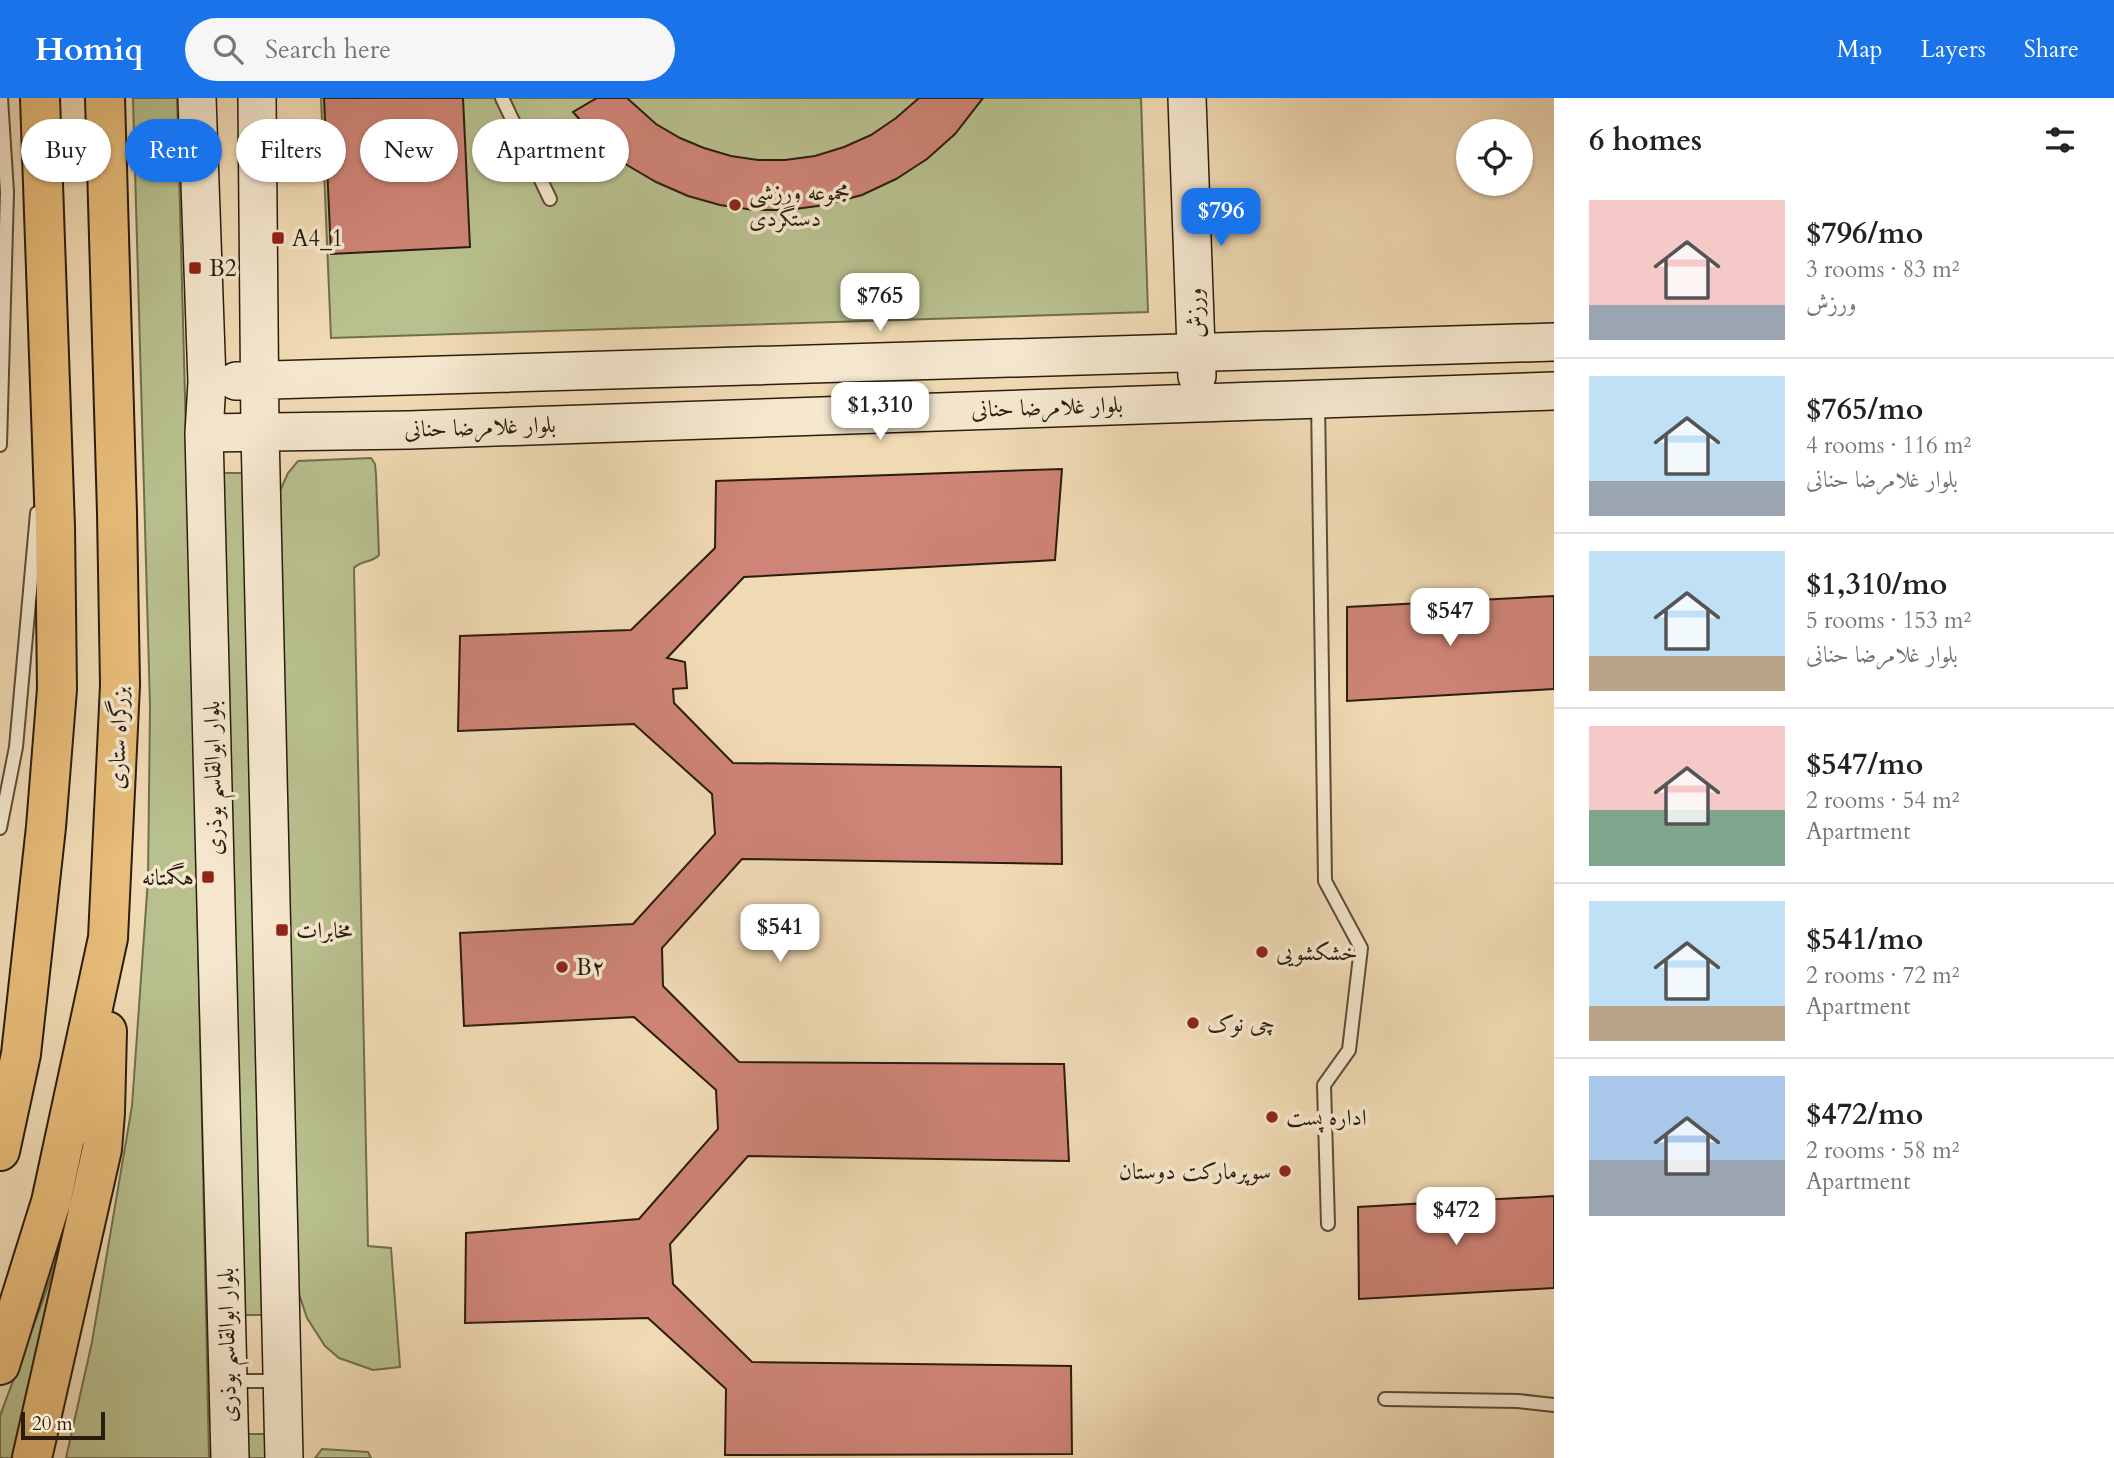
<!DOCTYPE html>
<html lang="en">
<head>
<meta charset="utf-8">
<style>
	:root { --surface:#fff; --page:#f6f6f6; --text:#222; --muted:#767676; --line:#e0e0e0; --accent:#1a73e8 }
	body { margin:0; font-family:Cardo,Amiri,serif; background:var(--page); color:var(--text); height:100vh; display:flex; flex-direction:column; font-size:26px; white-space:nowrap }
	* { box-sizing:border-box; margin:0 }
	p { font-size:23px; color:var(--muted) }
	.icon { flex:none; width:38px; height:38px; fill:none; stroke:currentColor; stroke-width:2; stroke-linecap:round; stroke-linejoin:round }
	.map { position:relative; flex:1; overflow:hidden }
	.panel { display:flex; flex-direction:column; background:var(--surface); width:560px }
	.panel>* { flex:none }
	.hud { position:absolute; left:21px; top:21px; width:665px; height:63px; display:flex; gap:14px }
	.fabs { position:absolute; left:1456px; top:21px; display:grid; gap:14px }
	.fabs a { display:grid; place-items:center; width:77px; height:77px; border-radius:50%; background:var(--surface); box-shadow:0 2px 5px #0004; font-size:35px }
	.scale { position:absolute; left:21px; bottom:18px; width:84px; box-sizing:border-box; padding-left:7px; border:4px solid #2a1d0d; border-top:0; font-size:19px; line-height:24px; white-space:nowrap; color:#2a1d0d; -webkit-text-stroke:5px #f5e7ce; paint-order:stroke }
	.price { position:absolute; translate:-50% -60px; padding:0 16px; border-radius:14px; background:#fff; color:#222; font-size:23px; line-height:46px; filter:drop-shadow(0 2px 4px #0008) }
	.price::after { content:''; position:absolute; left:50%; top:42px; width:21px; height:16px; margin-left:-10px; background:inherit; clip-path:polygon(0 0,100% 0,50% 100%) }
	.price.selected { background:var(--accent); color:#fff }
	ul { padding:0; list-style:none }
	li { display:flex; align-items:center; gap:21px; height:175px; padding:0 35px }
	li+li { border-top:2px solid var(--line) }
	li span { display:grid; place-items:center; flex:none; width:196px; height:140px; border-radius:0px; color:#555 }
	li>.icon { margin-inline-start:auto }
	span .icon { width:84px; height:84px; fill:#fffc; stroke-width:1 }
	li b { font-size:30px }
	h2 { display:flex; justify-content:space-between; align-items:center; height:84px; padding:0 35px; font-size:30px }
	.chip { padding:0 24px; border-radius:32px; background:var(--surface); box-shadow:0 2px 5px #0004; font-size:24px; line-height:63px }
	.chip.selected { background:var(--accent); color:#fff }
	header { display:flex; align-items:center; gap:42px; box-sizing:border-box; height:98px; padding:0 35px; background:var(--accent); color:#fff }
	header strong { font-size:33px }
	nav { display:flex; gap:38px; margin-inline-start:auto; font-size:24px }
	.search { width:490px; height:63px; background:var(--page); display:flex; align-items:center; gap:18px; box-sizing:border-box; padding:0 24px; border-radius:38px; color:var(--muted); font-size:26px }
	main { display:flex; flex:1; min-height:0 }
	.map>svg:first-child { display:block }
	.green { fill:#b8c08e; stroke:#716e4e; stroke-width:2 }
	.building { fill:#ce8476; stroke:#2a1d0d; stroke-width:2 }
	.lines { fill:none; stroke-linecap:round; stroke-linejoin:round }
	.lane-casing { stroke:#5c4c37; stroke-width:16 }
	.secondary-casing { stroke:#2a1d0d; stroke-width:40 }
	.highway-casing { stroke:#2a1d0d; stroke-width:42 }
	.lane { stroke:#f5e7ce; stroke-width:12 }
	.secondary { stroke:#f5e7ce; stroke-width:37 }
	.highway { stroke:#e8bd7a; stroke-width:38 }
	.poi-dot { fill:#8f2418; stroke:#f5e7ce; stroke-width:2.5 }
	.labels { text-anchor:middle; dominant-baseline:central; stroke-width:7; stroke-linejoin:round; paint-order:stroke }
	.poi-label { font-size:23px; fill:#2a1d0d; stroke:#f5e7ce; text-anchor:start }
	.street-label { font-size:23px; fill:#2a1d0d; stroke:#f5e7ce }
</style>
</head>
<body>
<header>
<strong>Homiq</strong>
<div class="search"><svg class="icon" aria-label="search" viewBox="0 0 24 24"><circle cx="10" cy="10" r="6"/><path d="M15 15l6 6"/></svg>Search here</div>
<nav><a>Map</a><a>Layers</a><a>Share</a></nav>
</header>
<main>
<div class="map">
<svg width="1554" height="1360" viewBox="0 0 1554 1360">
	<rect width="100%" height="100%" fill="#f0dab4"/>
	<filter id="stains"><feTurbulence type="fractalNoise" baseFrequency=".00286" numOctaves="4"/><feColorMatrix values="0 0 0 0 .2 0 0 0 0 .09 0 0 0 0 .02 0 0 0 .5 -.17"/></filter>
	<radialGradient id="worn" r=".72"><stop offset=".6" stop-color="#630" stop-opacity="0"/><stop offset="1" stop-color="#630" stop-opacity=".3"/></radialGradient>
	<path class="green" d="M 133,0 L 177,0 L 193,596 L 209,1360 L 66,1360 L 92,1244 L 132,1008 L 148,781 L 150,608 Z
		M 321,0 L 1141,0 L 1148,214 L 331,240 Z
		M 371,360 L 375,366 L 376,377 L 379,457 C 372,465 361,462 354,470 L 368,1148 L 391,1150 L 400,1269 L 373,1272 L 339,1260 L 325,1248 L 307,1220 L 291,1172 L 273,408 L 288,375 L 298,363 Z
		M 221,375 L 243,375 L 262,1217 L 243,1217 Z
		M 76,1099 L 16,1360 L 0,1360 L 0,1318 L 46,1194 Z
		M 246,1336 L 265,1336 L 265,1360 L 246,1360 Z
		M 322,1351 L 368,1354 L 371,1360 L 315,1360 Z"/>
	<path class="building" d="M 324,0 L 463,0 L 470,149 L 331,156 Z
		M 597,0 L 627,0 L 656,26 L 680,40 L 704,50 L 731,58 L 758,62 L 785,62 L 815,58 L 844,49 L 871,37 L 896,20 L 919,0 L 983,0 L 955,36 L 927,61 L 896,81 L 862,97 L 825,107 L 788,112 L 754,112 L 720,107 L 688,98 L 656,84 L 627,67 L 601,46 L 573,14 Z
		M 1062,371 L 1055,462 L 744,479 L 667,560 L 685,564 L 687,590 L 673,591 L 674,605 L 733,665 L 1061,669 L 1062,766 L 742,761 L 662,850 L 663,888 L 739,964 L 1064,966 L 1069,1063 L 748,1058 L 670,1146 L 673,1186 L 752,1264 L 1071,1268 L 1072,1356 L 725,1357 L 726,1291 L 648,1220 L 465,1225 L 466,1135 L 639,1121 L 718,1031 L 716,992 L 634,919 L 464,928 L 460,835 L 633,826 L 715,736 L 712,696 L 634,626 L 458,633 L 460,538 L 631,532 L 715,450 L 716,383 Z
		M 1554,498 L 1554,591 L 1347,603 L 1347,509 Z
		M 1554,1098 L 1554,1190 L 1359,1201 L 1358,1109 Z"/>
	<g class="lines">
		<g class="lane-casing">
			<path id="lane" d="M 502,0 L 550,101
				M 1318,303 L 1325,783 L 1361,850 L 1349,952 L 1324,987 L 1328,1126
				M 0,347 L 7,94 L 1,0
				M 0,730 L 16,649 L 37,415
				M 232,1283 L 280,1283
				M 1385,1301 L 1518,1303 L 1554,1307"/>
		</g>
		<g class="secondary-casing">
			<path id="secondary" d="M 197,0 L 207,284 L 204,335 L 230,1360
				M 257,0 L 260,334 L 284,1360
				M 1187,0 L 1197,278
				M 236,283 L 1554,244
				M 204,335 L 409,332 L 1554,293"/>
		</g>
		<g class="highway-casing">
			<path id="highway" d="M 0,1053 L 21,956 L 46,729 L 57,591 L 55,429 L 40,0
				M 0,1267 L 51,1104 L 108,840 L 120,587 L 117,415 L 105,0
				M 32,1360 L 102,1051 L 105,1015 L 107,933"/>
		</g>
		<use href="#lane" class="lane"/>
		<use href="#secondary" class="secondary"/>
		<use href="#highway" class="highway"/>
	</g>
	<g class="poi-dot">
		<circle cx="735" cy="107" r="7"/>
		<rect x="271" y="133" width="14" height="14" rx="3.5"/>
		<rect x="188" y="163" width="14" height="14" rx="3.5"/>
		<rect x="201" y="772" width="14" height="14" rx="3.5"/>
		<rect x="275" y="825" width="14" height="14" rx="3.5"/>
		<circle cx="1262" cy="854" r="7"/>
		<circle cx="562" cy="869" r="7"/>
		<circle cx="1193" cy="925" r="7"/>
		<circle cx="1272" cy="1019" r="7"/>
		<circle cx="1285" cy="1073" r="7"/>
	</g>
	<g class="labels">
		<g class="poi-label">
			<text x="749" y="94">مجموعه ورزشی<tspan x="749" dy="26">دستگردی</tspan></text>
			<text x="292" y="140">A4_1</text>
			<text x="209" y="170">B2</text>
			<text x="194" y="779" text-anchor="end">هگمتانه</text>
			<text x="296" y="832">مخابرات</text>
			<text x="1276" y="854">خشکشویی</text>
			<text x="576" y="869">B۲</text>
			<text x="1207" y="925">چی نوک</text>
			<text x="1286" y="1019">اداره پست</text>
			<text x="1271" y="1073" text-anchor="end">سوپرمارکت دوستان</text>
		</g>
		<g class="street-label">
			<text transform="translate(1195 215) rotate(-92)">ورزش</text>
			<text transform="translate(1047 309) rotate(-2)">بلوار غلامرضا حنانی</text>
			<text transform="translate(480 329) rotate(-2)">بلوار غلامرضا حنانی</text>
			<text transform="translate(118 640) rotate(-88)">بزرگراه ستاری</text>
			<text transform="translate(213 680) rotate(-91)">بلوار ابوالقاسم بوذری</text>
			<text transform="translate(227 1247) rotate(-91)">بلوار ابوالقاسم بوذری</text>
		</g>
	</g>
	<rect width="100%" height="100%" filter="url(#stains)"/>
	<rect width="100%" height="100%" fill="url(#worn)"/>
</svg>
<div class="fabs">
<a><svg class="icon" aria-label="locate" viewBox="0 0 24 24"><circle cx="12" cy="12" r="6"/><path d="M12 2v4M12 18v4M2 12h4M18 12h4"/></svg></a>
</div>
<div class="scale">20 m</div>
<b class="price selected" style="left:1221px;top:150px">$796</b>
<b class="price" style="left:880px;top:235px">$765</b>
<b class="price" style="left:880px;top:344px">$1,310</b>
<b class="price" style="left:1450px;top:550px">$547</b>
<b class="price" style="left:780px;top:866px">$541</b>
<b class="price" style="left:1456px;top:1149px">$472</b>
<div class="hud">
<a class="chip">Buy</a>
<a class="chip selected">Rent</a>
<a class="chip">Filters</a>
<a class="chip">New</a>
<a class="chip">Apartment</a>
</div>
</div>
<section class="panel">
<h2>6 homes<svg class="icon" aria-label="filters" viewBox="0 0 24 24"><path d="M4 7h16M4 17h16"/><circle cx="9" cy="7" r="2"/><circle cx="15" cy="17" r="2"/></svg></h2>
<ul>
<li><span style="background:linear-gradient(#f6c9c9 75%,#9aa5b1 0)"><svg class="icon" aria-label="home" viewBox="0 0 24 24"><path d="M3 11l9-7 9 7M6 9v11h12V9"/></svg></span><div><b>$796/mo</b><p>3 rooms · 83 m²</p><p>ورزش</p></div></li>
<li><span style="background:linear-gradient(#bfe0f5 75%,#9aa5b1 0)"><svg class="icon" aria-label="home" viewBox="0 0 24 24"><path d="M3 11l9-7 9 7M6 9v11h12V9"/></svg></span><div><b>$765/mo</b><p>4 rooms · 116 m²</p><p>بلوار غلامرضا حنانی</p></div></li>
<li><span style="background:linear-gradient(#bfe0f5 75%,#b9a48a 0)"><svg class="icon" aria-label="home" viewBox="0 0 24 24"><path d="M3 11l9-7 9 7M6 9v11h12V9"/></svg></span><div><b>$1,310/mo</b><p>5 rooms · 153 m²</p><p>بلوار غلامرضا حنانی</p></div></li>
<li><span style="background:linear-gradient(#f6c9c9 60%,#7fa58c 0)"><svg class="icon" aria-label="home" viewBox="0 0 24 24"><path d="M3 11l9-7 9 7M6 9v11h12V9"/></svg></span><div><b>$547/mo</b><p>2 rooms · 54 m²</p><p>Apartment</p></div></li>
<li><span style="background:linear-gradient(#bfe0f5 75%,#b9a48a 0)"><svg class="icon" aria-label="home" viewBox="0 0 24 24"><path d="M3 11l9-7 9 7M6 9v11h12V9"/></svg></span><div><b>$541/mo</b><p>2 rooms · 72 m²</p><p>Apartment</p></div></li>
<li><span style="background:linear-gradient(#a9c7e8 60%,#9aa5b1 0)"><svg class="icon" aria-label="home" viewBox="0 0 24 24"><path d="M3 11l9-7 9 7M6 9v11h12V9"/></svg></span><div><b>$472/mo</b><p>2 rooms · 58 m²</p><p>Apartment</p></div></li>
</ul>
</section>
</main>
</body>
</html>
